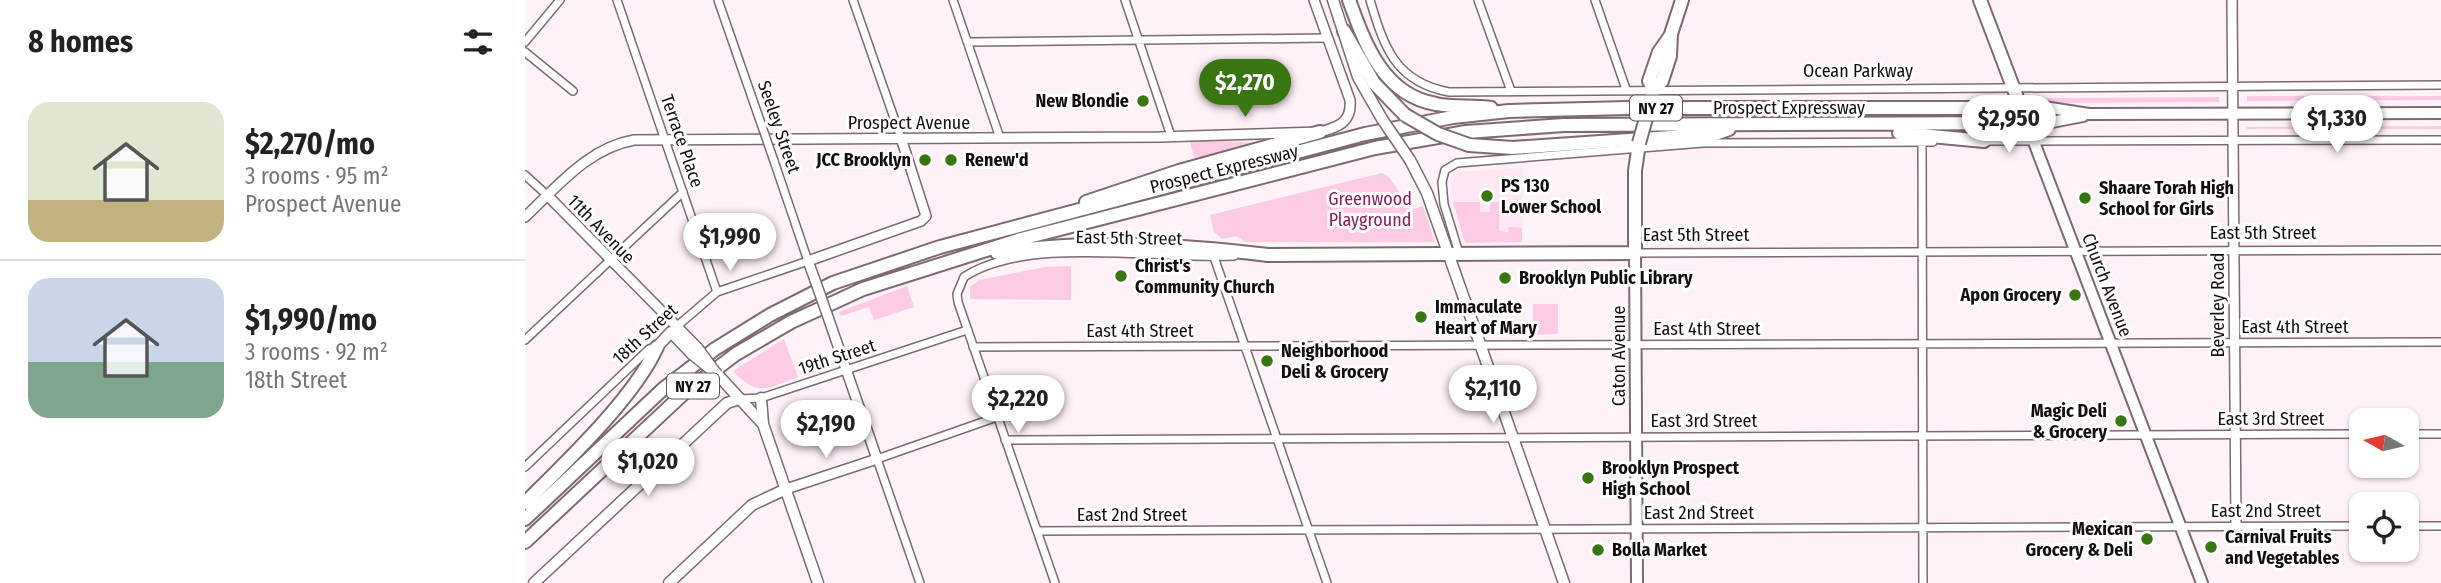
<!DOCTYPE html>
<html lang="en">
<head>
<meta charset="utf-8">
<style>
	:root { --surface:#fff; --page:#f2f2f2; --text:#222; --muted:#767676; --line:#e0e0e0; --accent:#377611 }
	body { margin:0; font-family:"Fira Sans Condensed",sans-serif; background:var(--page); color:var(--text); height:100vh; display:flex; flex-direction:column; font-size:26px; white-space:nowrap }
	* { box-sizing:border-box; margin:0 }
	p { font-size:23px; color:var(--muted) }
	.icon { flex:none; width:38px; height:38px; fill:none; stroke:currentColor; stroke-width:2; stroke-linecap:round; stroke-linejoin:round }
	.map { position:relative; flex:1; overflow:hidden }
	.panel { display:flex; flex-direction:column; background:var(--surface); width:525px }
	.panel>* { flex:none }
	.needle { width:46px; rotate:278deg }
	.tools { position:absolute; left:1824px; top:408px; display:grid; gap:14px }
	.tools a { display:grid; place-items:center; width:70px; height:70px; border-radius:14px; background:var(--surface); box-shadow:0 2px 5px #0004; font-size:35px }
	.price { position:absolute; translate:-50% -60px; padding:0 16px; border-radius:24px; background:#fff; color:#222; font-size:23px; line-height:46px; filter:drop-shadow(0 2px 4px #0008) }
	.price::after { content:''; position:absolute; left:50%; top:42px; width:21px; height:16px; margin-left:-10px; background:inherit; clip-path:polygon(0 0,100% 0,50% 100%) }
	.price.selected { background:var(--accent); color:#fff }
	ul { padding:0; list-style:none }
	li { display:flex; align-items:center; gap:21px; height:175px; padding:0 28px }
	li+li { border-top:2px solid var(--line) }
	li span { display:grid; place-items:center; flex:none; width:196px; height:140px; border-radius:21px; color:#555 }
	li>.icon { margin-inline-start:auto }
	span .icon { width:84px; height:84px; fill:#fffc; stroke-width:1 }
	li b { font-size:30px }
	h2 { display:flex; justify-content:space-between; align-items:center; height:84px; padding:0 28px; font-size:30px }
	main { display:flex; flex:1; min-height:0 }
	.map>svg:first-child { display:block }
	.built { fill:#fee6f2 }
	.green { fill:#fdcae4 }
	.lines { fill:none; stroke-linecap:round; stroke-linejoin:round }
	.minor-casing { stroke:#7c6972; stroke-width:10 }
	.tertiary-casing { stroke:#7c6972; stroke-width:12 }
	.secondary-casing { stroke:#7c6972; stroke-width:13 }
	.primary-casing { stroke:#7c6972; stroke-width:14 }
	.trunk-casing { stroke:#7c6972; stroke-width:16 }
	.motorway-casing { stroke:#7c6972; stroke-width:16 }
	.minor { stroke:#fff; stroke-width:7 }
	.tertiary { stroke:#fff; stroke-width:9 }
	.secondary { stroke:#fff; stroke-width:10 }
	.primary { stroke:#fff; stroke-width:10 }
	.trunk { stroke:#fff; stroke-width:12 }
	.motorway { stroke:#fff; stroke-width:12 }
	.minor-bridge-casing { stroke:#7c6972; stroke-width:10; stroke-linecap:butt }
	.tertiary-bridge-casing { stroke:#7c6972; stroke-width:12; stroke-linecap:butt }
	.secondary-bridge-casing { stroke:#7c6972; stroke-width:13; stroke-linecap:butt }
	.trunk-bridge-casing { stroke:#7c6972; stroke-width:16; stroke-linecap:butt }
	.motorway-bridge-casing { stroke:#7c6972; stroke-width:16; stroke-linecap:butt }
	.minor-bridge { stroke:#fff; stroke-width:7 }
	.tertiary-bridge { stroke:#fff; stroke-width:9 }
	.secondary-bridge { stroke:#fff; stroke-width:10 }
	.trunk-bridge { stroke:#fff; stroke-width:12 }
	.motorway-bridge { stroke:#fff; stroke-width:12 }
	.poi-dot { fill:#377611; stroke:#fff; stroke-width:2.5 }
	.labels { text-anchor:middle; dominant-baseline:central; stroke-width:6; stroke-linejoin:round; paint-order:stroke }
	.shield { fill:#fff; stroke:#5a5658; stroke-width:2 }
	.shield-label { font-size:16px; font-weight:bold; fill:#140d10 }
	.street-label { font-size:18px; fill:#140d10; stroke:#fff }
	.poi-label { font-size:18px; font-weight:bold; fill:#140d10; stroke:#fff; text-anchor:start }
	.park-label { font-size:18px; fill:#891c61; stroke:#fff }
</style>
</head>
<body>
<main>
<section class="panel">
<h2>8 homes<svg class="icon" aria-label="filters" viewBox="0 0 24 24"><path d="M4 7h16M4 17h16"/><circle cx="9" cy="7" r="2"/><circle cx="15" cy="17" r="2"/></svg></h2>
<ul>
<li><span style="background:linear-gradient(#dfe7d0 70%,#c2b280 0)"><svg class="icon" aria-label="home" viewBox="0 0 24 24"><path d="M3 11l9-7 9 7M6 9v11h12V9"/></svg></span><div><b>$2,270/mo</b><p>3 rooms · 95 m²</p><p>Prospect Avenue</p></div></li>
<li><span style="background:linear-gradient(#c9d6e8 60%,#7fa58c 0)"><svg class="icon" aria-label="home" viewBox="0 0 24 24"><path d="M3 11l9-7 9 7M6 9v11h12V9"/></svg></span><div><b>$1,990/mo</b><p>3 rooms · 92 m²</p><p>18th Street</p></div></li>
</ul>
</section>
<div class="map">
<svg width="1916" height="583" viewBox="0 0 1916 583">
	<rect width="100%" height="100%" fill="#fff1f8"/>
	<path class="built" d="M 998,168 L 997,228 L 974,232 L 965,212 L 955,212 L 955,202 L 928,202 L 926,183 L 931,172 Z"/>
	<path class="green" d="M 1916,96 L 1916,100 L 1722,101 L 1722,96 Z
		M 1694,97 L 1694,102 L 1512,103 L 1510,98 Z
		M 1916,126 L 1916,129 L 1722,129 L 1722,127 Z
		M 664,139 L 731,143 L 670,160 Z
		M 857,173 L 864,177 L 886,210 L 898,206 L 910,242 L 720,242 L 712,236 L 697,239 L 689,232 L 685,215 Z
		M 928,202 L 955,202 L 955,212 L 965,212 L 965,202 L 974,202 L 974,231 L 983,232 L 984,227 L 997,228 L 997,242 L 940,243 Z
		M 546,266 L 546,300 L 445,299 L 445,287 L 454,280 L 520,267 Z
		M 382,286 L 389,307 L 349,320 L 344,307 L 316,316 L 314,312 Z
		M 1008,304 L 1033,304 L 1033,334 L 1008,335 Z
		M 259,339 L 273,377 C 241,389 233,397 208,371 Z"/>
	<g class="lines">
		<g class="minor-casing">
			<path id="minor" d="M 92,0 L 192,292
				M 193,0 L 232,112
				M 328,0 L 376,138
				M 428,0 L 475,138
				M 600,0 L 646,136
				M 845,0 C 859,47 870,82 924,92 L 1916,85
				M 953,0 L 986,91
				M 1070,0 L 1101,89
				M 0,42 L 35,0
				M 443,42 L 802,38
				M 0,52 L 48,91
				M 1458,141 L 1916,140
				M 1397,142 L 1398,583
				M 0,175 L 23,196
				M 934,253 L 919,204 L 917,182 L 920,170 L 932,163 L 1178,143 L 1408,142
				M 1110,253 L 1916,250
				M 689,257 L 802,583
				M 151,327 L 192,292 L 283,261 L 249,161
				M 0,340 L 158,192
				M 448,347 L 1916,342
				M 214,399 L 236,398 L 442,330
				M 1881,434 L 1916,434
				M 480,440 L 1836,434
				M 0,467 L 124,349 L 130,347
				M 1881,526 L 1916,526
				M 512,531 L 1836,526
				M 395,583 L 352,459 L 472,417
				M 530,583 L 433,302 L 432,294 L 439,277 C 502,235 635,260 709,256"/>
		</g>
		<g class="tertiary-casing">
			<path id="tertiary" d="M 1707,0 L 1711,527
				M 23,196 L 173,348
				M 0,217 C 32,187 63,148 109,140 L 634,137 L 795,132 C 814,127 827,122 825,100 L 789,0
				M 290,280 L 283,261 L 396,221 L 401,216 L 376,138
				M 261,489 L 352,459 L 303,317"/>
		</g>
		<g class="secondary-casing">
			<path id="secondary" d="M 808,0 L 833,77 L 857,119
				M 885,160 L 902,193 L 1039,583
				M 132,347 L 146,332 L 167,354
				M 193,375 L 238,424 L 293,583
				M 236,398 L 238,424
				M 9,583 L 202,403 L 214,399
				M 144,583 L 227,505 L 261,489"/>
		</g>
		<g class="primary-casing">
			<path id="primary" d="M 1502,123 L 1522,123 L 1558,116
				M 1110,253 L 1112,583
				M 1677,583 L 1496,108 L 1519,107 L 1564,114 L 1916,113"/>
		</g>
		<g class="trunk-casing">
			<path id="trunk" d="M 1455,0 L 1496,108
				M 1129,89 L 1124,81 L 1134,52 L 1146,35
				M 1127,97 L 1129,89 L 1137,81 L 1145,56 L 1146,34 L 1157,0
				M 743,255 L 1110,253 L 1110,171 L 1114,143"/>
		</g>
		<g class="motorway-casing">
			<path id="motorway" d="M 824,0 C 840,44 858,95 911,104 C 929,108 948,105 966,108
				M 819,31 L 849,83 L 880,115
				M 1374,133 L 1459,141
				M 944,145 L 988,148 L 1190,134 L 1204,129
				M 561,202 L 654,171 L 795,132
				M 472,253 C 562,239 653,244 743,255
				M 0,503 C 41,462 109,398 132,347
				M 0,519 L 138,389 L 190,349 L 245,315 L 308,283 L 415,247 L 840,134 L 928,117 L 984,111 L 1103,108 L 1496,108
				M 0,542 L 157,395 L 211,354 L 266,322 L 338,289 L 496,239 L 850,148 L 941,132 L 1039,125 L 1502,123"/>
		</g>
		<use href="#minor" class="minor"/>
		<use href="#tertiary" class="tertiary"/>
		<use href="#secondary" class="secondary"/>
		<use href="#primary" class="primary"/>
		<use href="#trunk" class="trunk"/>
		<use href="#motorway" class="motorway"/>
		<g class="minor-bridge-casing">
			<path id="minor-bridge" d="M 232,112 L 249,161"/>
		</g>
		<g class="tertiary-bridge-casing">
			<path id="tertiary-bridge" d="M 290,280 L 303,317
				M 173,348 L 192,374"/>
		</g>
		<g class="secondary-bridge-casing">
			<path id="secondary-bridge" d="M 857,119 L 885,160
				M 167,354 L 193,375"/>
		</g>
		<g class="trunk-bridge-casing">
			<path id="trunk-bridge" d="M 1114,143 L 1127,97"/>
		</g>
		<g class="motorway-bridge-casing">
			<path id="motorway-bridge" d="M 880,115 L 913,134 L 944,145"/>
		</g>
		<use href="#minor-bridge" class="minor-bridge"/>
		<use href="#tertiary-bridge" class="tertiary-bridge"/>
		<use href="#secondary-bridge" class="secondary-bridge"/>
		<use href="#trunk-bridge" class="trunk-bridge"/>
		<use href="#motorway-bridge" class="motorway-bridge"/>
	</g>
	<g class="poi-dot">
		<circle cx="618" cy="101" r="7"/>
		<circle cx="400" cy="160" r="7"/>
		<circle cx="426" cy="160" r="7"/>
		<circle cx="962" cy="196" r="7"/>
		<circle cx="1560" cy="198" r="7"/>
		<circle cx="596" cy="276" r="7"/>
		<circle cx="980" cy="278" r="7"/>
		<circle cx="1550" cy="295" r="7"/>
		<circle cx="896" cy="317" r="7"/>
		<circle cx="742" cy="361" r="7"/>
		<circle cx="1596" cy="421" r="7"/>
		<circle cx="1063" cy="478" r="7"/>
		<circle cx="1622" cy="539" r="7"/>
		<circle cx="1686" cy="547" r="7"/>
		<circle cx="1073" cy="550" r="7"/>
	</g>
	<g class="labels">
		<g class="shield">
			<rect x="1105" y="95.5" width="52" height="25" rx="5"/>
			<rect x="142" y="373.5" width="52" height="25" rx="5"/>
		</g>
		<g class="shield-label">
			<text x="1131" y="108">NY 27</text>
			<text x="168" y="386">NY 27</text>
		</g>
		<g class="street-label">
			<text x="1333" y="71">Ocean Parkway</text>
			<text x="1264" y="108">Prospect Expressway</text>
			<text x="384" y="123">Prospect Avenue</text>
			<text transform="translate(254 127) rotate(71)">Seeley Street</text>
			<text transform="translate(157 141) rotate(71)">Terrace Place</text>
			<text transform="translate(699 169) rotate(-14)">Prospect Expressway</text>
			<text transform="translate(76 229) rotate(46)">11th Avenue</text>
			<text x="1738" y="233">East 5th Street</text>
			<text x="1171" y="235">East 5th Street</text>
			<text transform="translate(604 238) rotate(1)">East 5th Street</text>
			<text transform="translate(1582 285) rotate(69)">Church Avenue</text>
			<text transform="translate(1693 305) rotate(-90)">Beverley Road</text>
			<text x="1770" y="327">East 4th Street</text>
			<text x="1182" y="329">East 4th Street</text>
			<text x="615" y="331">East 4th Street</text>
			<text transform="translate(120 334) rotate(-42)">18th Street</text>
			<text transform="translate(1094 356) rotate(-90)">Caton Avenue</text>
			<text transform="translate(312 357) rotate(-18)">19th Street</text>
			<text x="1746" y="419">East 3rd Street</text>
			<text x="1179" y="421">East 3rd Street</text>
			<text x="1741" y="511">East 2nd Street</text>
			<text x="1174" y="513">East 2nd Street</text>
			<text x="607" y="515">East 2nd Street</text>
		</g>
		<g class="poi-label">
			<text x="604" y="101" text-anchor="end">New Blondie</text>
			<text x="386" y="160" text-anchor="end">JCC Brooklyn</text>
			<text x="440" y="160">Renew'd</text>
			<text x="976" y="186">PS 130<tspan x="976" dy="21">Lower School</tspan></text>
			<text x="1574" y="188">Shaare Torah High<tspan x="1574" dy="21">School for Girls</tspan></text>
			<text x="610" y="266">Christ's<tspan x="610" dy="21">Community Church</tspan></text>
			<text x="994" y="278">Brooklyn Public Library</text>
			<text x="1536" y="295" text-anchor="end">Apon Grocery</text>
			<text x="910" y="307">Immaculate<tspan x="910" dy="21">Heart of Mary</tspan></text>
			<text x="756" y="351">Neighborhood<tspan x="756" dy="21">Deli &amp; Grocery</tspan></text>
			<text x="1582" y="411" text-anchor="end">Magic Deli<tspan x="1582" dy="21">&amp; Grocery</tspan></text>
			<text x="1077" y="468">Brooklyn Prospect<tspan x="1077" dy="21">High School</tspan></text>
			<text x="1608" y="529" text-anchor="end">Mexican<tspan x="1608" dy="21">Grocery &amp; Deli</tspan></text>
			<text x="1700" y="537">Carnival Fruits<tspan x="1700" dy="21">and Vegetables</tspan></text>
			<text x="1087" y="550">Bolla Market</text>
		</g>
		<g class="park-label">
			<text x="845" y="199">Greenwood<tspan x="845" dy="21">Playground</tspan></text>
		</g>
	</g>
</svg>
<div class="tools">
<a><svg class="needle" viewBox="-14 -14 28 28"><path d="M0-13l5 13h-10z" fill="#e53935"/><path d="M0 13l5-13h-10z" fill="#767676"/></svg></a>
<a><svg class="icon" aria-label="locate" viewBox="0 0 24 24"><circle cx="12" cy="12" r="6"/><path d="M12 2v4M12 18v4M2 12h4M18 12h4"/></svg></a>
</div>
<b class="price selected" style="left:720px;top:119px">$2,270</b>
<b class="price" style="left:1484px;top:155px">$2,950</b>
<b class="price" style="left:1812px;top:155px">$1,330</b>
<b class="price" style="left:205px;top:273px">$1,990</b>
<b class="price" style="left:968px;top:425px">$2,110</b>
<b class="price" style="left:493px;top:435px">$2,220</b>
<b class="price" style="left:301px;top:460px">$2,190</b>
<b class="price" style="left:123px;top:498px">$1,020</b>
</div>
</main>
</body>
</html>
